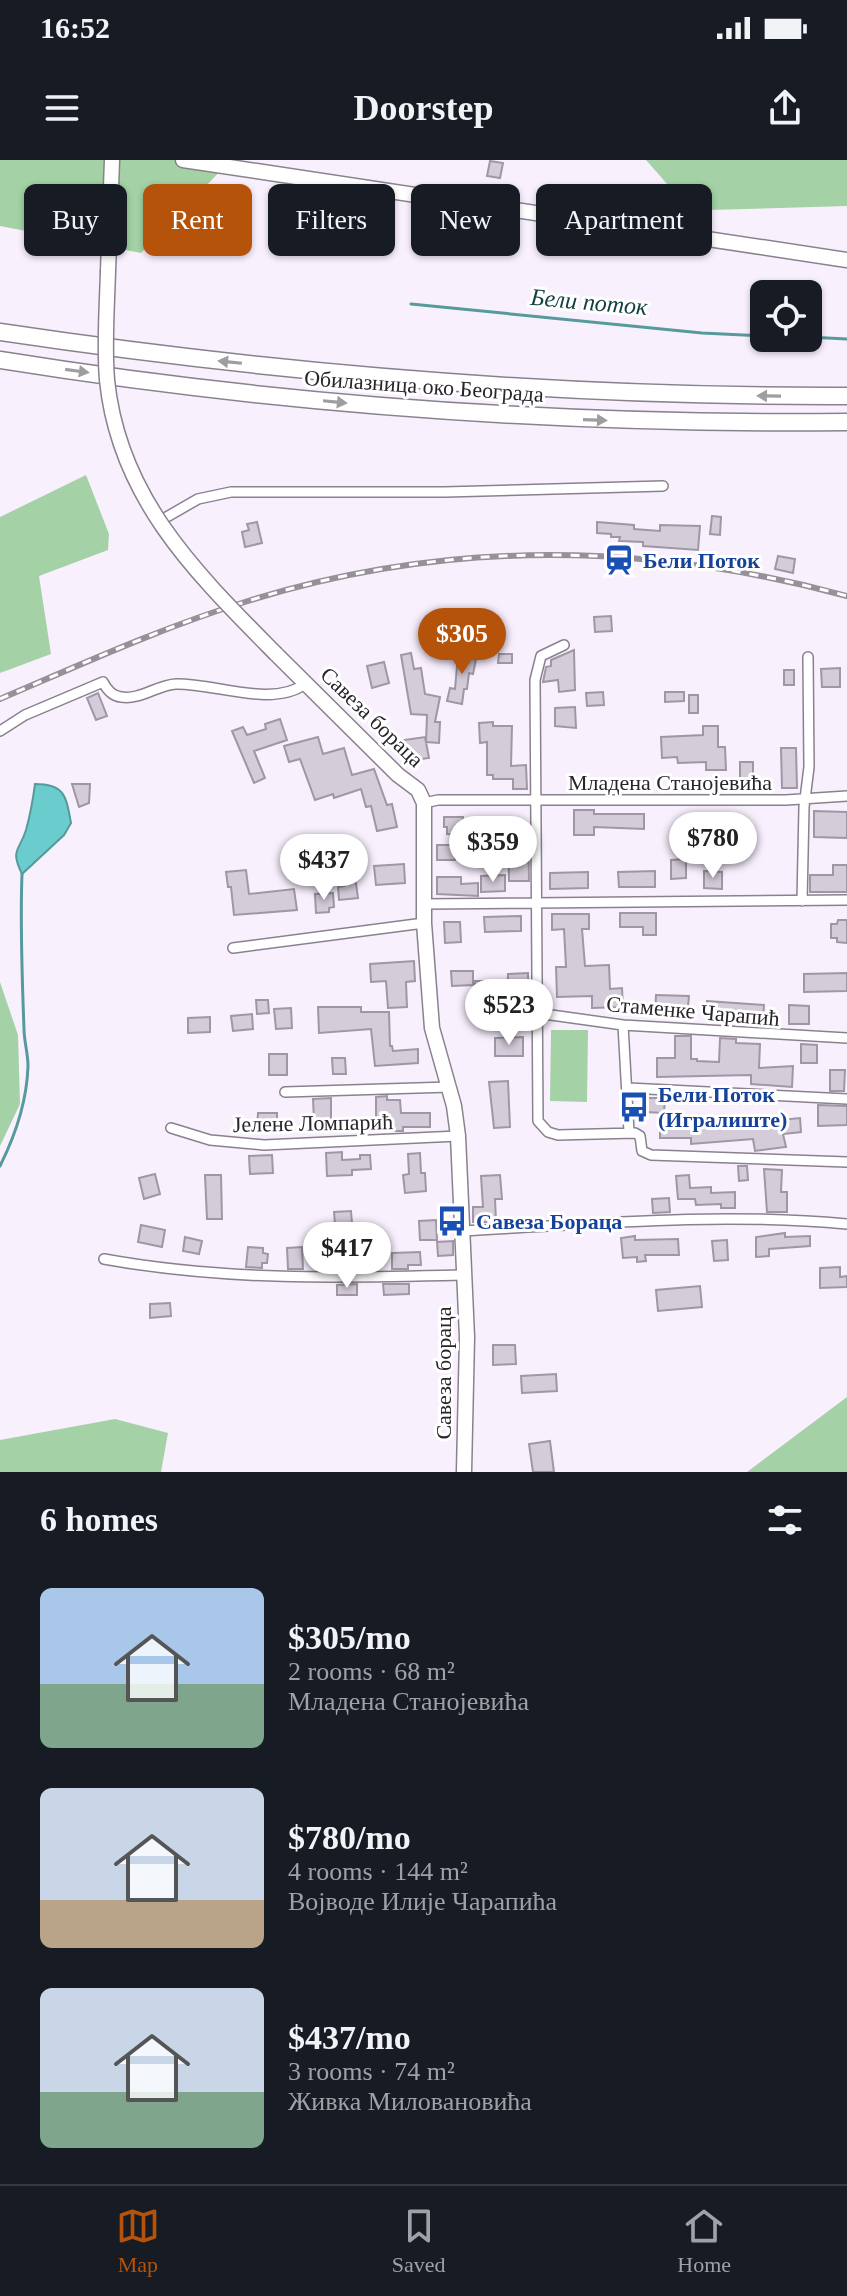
<!DOCTYPE html>
<html lang="en">
<head>
<meta charset="utf-8">
<style>
	:root { --surface:#171b24; --page:#242831; --text:#f1f3f6; --muted:#9ea1a6; --line:#363941; --accent:#b45309 }
	body { margin:0; font-family:Georgia,serif; background:var(--page); color:var(--text); height:100vh; display:flex; flex-direction:column; font-size:30px; white-space:nowrap }
	* { box-sizing:border-box; margin:0 }
	p { font-size:26px; color:var(--muted) }
	.icon { flex:none; width:44px; height:44px; fill:none; stroke:currentColor; stroke-width:2; stroke-linecap:round; stroke-linejoin:round }
	.map { position:relative; height:1312px; overflow:hidden }
	.panel { display:flex; flex-direction:column; background:var(--surface); flex:1 }
	.panel>* { flex:none }
	.hud { position:absolute; left:24px; top:24px; width:800px; height:72px; display:flex; gap:16px }
	.tools { position:absolute; left:750px; top:120px; display:grid; gap:16px }
	.tools a { display:grid; place-items:center; width:72px; height:72px; border-radius:12px; background:var(--surface); box-shadow:0 2px 6px #0004; font-size:40px }
	.price { position:absolute; translate:-50% -68px; padding:0 18px; border-radius:28px; background:#fff; color:#222; font-size:26px; line-height:52px; filter:drop-shadow(0 2px 4px #0008) }
	.price::after { content:''; position:absolute; left:50%; top:48px; width:24px; height:18px; margin-left:-12px; background:inherit; clip-path:polygon(0 0,100% 0,50% 100%) }
	.price.active { background:var(--accent); color:#fff }
	ul { padding:0; list-style:none }
	li { display:flex; align-items:center; gap:24px; height:200px; padding:0 40px }
	li span { display:grid; place-items:center; flex:none; width:224px; height:160px; border-radius:12px; color:#555 }
	li>.icon { margin-inline-start:auto }
	span .icon { width:96px; height:96px; fill:#fffc; stroke-width:1 }
	li b { font-size:34px }
	h2 { display:flex; justify-content:space-between; align-items:center; height:96px; padding:0 40px; font-size:34px }
	.chip { padding:0 28px; border-radius:12px; background:var(--surface); box-shadow:0 2px 6px #0004; font-size:28px; line-height:72px }
	.chip.active { background:var(--accent); color:#fff }
	.status { display:flex; justify-content:space-between; align-items:center; height:56px; padding:0 40px; background:var(--surface); direction:ltr }
	.status svg { height:22px; fill:currentColor }
	header { display:flex; justify-content:space-between; align-items:center; height:104px; padding:0 40px; background:var(--surface); font-size:36px; font-weight:700 }
	.tab-bar { display:flex; justify-content:space-around; align-items:center; height:112px; border-top:2px solid var(--line); background:var(--surface); font-size:22px; color:var(--muted) }
	.tab-bar a { display:grid; justify-items:center; gap:4px }
	.tab-bar .active { color:var(--accent) }
	.map>svg:first-child { display:block }
	.green { fill:#a4d1a5 }
	.water { fill:#6bcccd; stroke:#579a9c; stroke-width:2 }
	.lines { fill:none; stroke-linecap:round; stroke-linejoin:round }
	.stream { stroke:#579a9c; stroke-width:3 }
	.building { fill:#d4ccd9; stroke:#9f97a4; stroke-width:2 }
	.street-casing { stroke:#89828e; stroke-width:12 }
	.secondary-casing { stroke:#89828e; stroke-width:17 }
	.highway-casing { stroke:#89828e; stroke-width:19 }
	.street { stroke:#fff; stroke-width:9 }
	.secondary { stroke:#fff; stroke-width:14 }
	.highway { stroke:#fff; stroke-width:16 }
	.rail-casing { stroke:#969099; stroke-width:6 }
	.rail { stroke:#fff; stroke-width:3; stroke-dasharray:9; stroke-linecap:butt }
	.secondary-bridge-casing { stroke:#89828e; stroke-width:17; stroke-linecap:butt }
	.secondary-bridge { stroke:#fff; stroke-width:14 }
	.oneway { fill:#9e9d9f }
	.labels { text-anchor:middle; dominant-baseline:central; stroke-width:6; stroke-linejoin:round; paint-order:stroke }
	.street-label { font-size:22px; fill:#28252a; stroke:#fff }
	.transit-label { font-size:22px; font-weight:bold; fill:#164399; stroke:#fff; text-anchor:start }
	.water-label { font-size:24px; font-style:italic; fill:#134141; stroke:#fff }
</style>
</head>
<body>
<div class="status"><b>16:52</b><svg viewBox="0 0 49 12"><path d="M0 12V9h3v3zM5 12V6h3v6zM10 12V3h3v9zM15 12V0h3v12zM26 1h20v11H26zM47 4h2v5h-2z"/></svg></div>
<header><svg class="icon" aria-label="menu" viewBox="0 0 24 24"><path d="M4 6h16M4 12h16M4 18h16"/></svg>Doorstep<svg class="icon" aria-label="share" viewBox="0 0 24 24"><path d="M12 15V3M7 8l5-5 5 5M5 13v7h14v-7"/></svg></header>
<div class="map">
<svg width="847" height="1312" viewBox="0 0 847 1312">
	<rect width="100%" height="100%" fill="#f9f0fe"/>
	<path class="green" d="M 0,0 L 231,0 L 141,93 L 0,66 Z
		M 646,0 L 847,0 L 847,46 L 673,51 L 668,25 Z
		M 86,315 L 109,374 L 108,390 L 39,416 L 51,494 L 0,513 L 0,357 Z
		M 0,822 L 18,875 L 20,944 L 0,986 Z
		M 551,870 L 588,870 L 587,942 L 550,941 Z
		M 847,1237 L 847,1312 L 747,1312 Z
		M 115,1259 L 168,1273 L 161,1312 L 0,1312 L 0,1280 Z"/>
	<path class="water" d="M 35,624 C 65,624 66,636 71,663 L 64,675 L 22,714 C 10,689 19,692 26,670 C 30,656 33,639 35,624 Z"/>
	<g class="lines">
		<path class="stream" d="M 411,144 L 702,173 L 764,176
			M 808,177 L 847,179
			M 0,1006 C 15,976 27,940 28,906 C 28,893 24,881 24,869 C 22,817 20,766 22,714"/>
	</g>
	<path class="building" d="M 490,1 L 503,3 L 500,18 L 487,16 Z
		M 712,356 L 721,357 L 720,375 L 710,374 Z
		M 257,362 L 262,383 L 245,387 L 242,372 L 249,370 L 247,364 Z
		M 597,362 L 634,365 L 634,369 L 660,371 L 660,365 L 700,366 L 698,390 L 643,386 L 643,382 L 619,381 L 620,377 L 611,377 L 611,374 L 597,373 Z
		M 778,396 L 795,399 L 793,413 L 775,409 Z
		M 611,456 L 612,471 L 595,472 L 594,457 Z
		M 574,490 L 575,530 L 559,532 L 558,520 L 543,522 L 546,507 L 551,506 L 551,500 Z
		M 467,492 L 477,494 L 473,514 L 469,513 L 467,529 L 464,529 L 462,544 L 447,541 L 450,528 L 455,529 L 458,495 Z
		M 411,493 L 414,509 L 421,508 L 425,534 L 440,537 L 435,562 L 440,562 L 439,583 L 426,582 L 427,555 L 411,554 L 401,495 Z
		M 499,494 L 512,494 L 512,503 L 498,503 Z
		M 384,502 L 389,523 L 372,528 L 367,506 Z
		M 840,508 L 840,527 L 822,527 L 821,509 Z
		M 784,510 L 794,510 L 794,525 L 784,525 Z
		M 603,532 L 604,545 L 587,546 L 586,533 Z
		M 665,532 L 684,532 L 684,541 L 665,542 Z
		M 98,533 L 107,556 L 96,560 L 87,538 Z
		M 689,535 L 698,535 L 698,553 L 689,553 Z
		M 575,547 L 576,568 L 555,566 L 555,548 Z
		M 280,559 L 287,580 L 254,591 L 265,618 L 254,623 L 232,571 L 243,567 L 247,575 L 266,569 L 265,564 Z
		M 493,562 L 493,566 L 512,566 L 511,606 L 526,605 L 527,629 L 513,629 L 513,619 L 493,619 L 493,615 L 487,615 L 487,582 L 480,583 L 479,563 Z
		M 703,566 L 718,566 L 718,587 L 725,587 L 726,610 L 706,610 L 706,602 L 678,603 L 677,597 L 662,598 L 661,577 L 703,575 Z
		M 318,577 L 323,594 L 344,588 L 352,615 L 374,609 L 387,645 L 392,644 L 397,667 L 377,671 L 371,646 L 366,647 L 361,629 L 334,638 L 333,634 L 315,640 L 300,599 L 289,602 L 284,586 Z
		M 425,577 L 429,598 L 407,601 L 404,580 Z
		M 781,588 L 796,588 L 797,628 L 782,628 Z
		M 740,602 L 753,602 L 753,618 L 740,618 Z
		M 72,624 L 90,624 L 89,643 L 79,647 Z
		M 574,650 L 594,650 L 594,654 L 644,654 L 644,669 L 594,667 L 594,675 L 574,675 Z
		M 814,651 L 847,652 L 847,678 L 814,677 Z
		M 444,657 L 463,657 L 462,675 L 447,674 L 447,667 L 444,667 Z
		M 508,666 L 528,666 L 529,721 L 509,721 Z
		M 437,685 L 456,685 L 455,700 L 437,700 Z
		M 686,699 L 686,718 L 671,719 L 671,700 Z
		M 404,704 L 405,723 L 376,725 L 374,706 Z
		M 833,705 L 847,705 L 847,732 L 810,732 L 810,715 L 833,715 Z
		M 246,710 L 249,734 L 294,729 L 297,750 L 234,755 L 231,727 L 228,727 L 226,712 Z
		M 655,711 L 655,727 L 619,727 L 618,712 Z
		M 704,711 L 722,712 L 722,729 L 704,728 Z
		M 588,712 L 588,728 L 550,729 L 550,713 Z
		M 505,715 L 505,731 L 481,732 L 481,716 Z
		M 355,716 L 358,738 L 339,740 L 338,727 L 344,726 L 343,717 Z
		M 437,717 L 461,717 L 461,724 L 478,723 L 478,736 L 437,734 Z
		M 333,733 L 334,747 L 329,748 L 329,752 L 316,753 L 315,734 Z
		M 620,753 L 656,753 L 656,775 L 643,775 L 643,767 L 620,767 Z
		M 552,754 L 589,754 L 589,769 L 582,769 L 585,806 L 609,805 L 610,829 L 622,828 L 623,847 L 592,848 L 592,836 L 557,837 L 556,807 L 566,807 L 564,769 L 552,770 Z
		M 521,756 L 521,771 L 485,772 L 484,757 Z
		M 838,760 L 847,760 L 847,783 L 837,782 L 837,778 L 831,778 L 831,764 L 837,764 Z
		M 444,762 L 460,762 L 461,782 L 445,783 Z
		M 414,801 L 415,821 L 406,822 L 407,847 L 388,848 L 386,821 L 371,822 L 370,804 Z
		M 451,811 L 473,811 L 473,825 L 452,826 Z
		M 528,813 L 528,826 L 522,826 L 522,833 L 516,833 L 518,851 L 507,852 L 508,814 Z
		M 847,813 L 847,831 L 804,832 L 804,814 Z
		M 475,821 L 484,821 L 484,841 L 475,841 Z
		M 656,835 L 689,836 L 687,857 L 655,855 Z
		M 256,840 L 268,840 L 269,853 L 257,854 Z
		M 707,841 L 764,845 L 763,859 L 724,859 L 724,862 L 707,862 Z
		M 789,845 L 809,846 L 809,864 L 789,864 Z
		M 318,847 L 361,847 L 361,852 L 389,852 L 390,886 L 392,886 L 393,891 L 418,889 L 418,903 L 375,906 L 371,869 L 319,873 Z
		M 291,848 L 292,868 L 276,869 L 274,849 Z
		M 252,854 L 253,869 L 233,871 L 231,856 Z
		M 210,857 L 210,872 L 188,873 L 188,858 Z
		M 675,876 L 691,876 L 691,899 L 697,899 L 697,901 L 719,902 L 720,878 L 736,879 L 736,883 L 760,884 L 759,908 L 793,906 L 792,927 L 751,924 L 751,915 L 657,917 L 657,898 L 675,898 Z
		M 523,877 L 523,896 L 495,896 L 495,878 Z
		M 801,884 L 817,885 L 817,903 L 801,903 Z
		M 269,894 L 287,894 L 287,915 L 269,915 Z
		M 332,898 L 345,898 L 346,914 L 333,914 Z
		M 830,910 L 845,910 L 844,931 L 830,931 Z
		M 508,921 L 510,967 L 494,968 L 489,922 Z
		M 387,936 L 387,940 L 400,940 L 401,953 L 430,953 L 430,967 L 403,967 L 403,971 L 376,971 L 376,937 Z
		M 331,938 L 331,960 L 314,961 L 313,939 Z
		M 645,938 L 665,938 L 664,953 L 645,952 Z
		M 818,945 L 847,946 L 847,965 L 818,966 Z
		M 258,953 L 277,953 L 277,969 L 257,968 Z
		M 800,958 L 801,972 L 783,974 L 786,987 L 755,991 L 753,979 L 691,984 L 691,978 L 660,978 L 660,961 L 679,961 L 679,966 L 705,964 L 705,968 L 744,966 L 743,962 L 758,960 L 759,962 Z
		M 342,992 L 342,1000 L 360,999 L 360,995 L 370,995 L 371,1009 L 352,1010 L 352,1015 L 327,1016 L 326,993 Z
		M 420,993 L 421,1013 L 425,1013 L 426,1031 L 405,1033 L 403,1015 L 409,1014 L 408,994 Z
		M 272,995 L 273,1013 L 250,1014 L 249,996 Z
		M 738,1006 L 747,1006 L 748,1020 L 739,1021 Z
		M 764,1009 L 782,1010 L 781,1032 L 787,1032 L 787,1052 L 767,1052 Z
		M 155,1014 L 160,1034 L 144,1039 L 139,1018 Z
		M 205,1015 L 221,1015 L 222,1059 L 207,1059 Z
		M 500,1015 L 502,1039 L 495,1039 L 496,1062 L 473,1062 L 473,1047 L 483,1047 L 481,1016 Z
		M 689,1015 L 690,1028 L 711,1027 L 711,1033 L 735,1032 L 735,1048 L 721,1048 L 721,1044 L 696,1045 L 695,1039 L 678,1039 L 676,1016 Z
		M 669,1038 L 670,1052 L 653,1053 L 652,1039 Z
		M 351,1051 L 352,1063 L 335,1064 L 334,1052 Z
		M 436,1060 L 437,1080 L 420,1080 L 419,1061 Z
		M 141,1065 L 165,1070 L 162,1087 L 138,1082 Z
		M 785,1073 L 785,1077 L 810,1076 L 810,1086 L 769,1089 L 769,1096 L 756,1097 L 756,1077 Z
		M 635,1076 L 635,1080 L 678,1079 L 679,1095 L 645,1095 L 646,1101 L 637,1102 L 637,1097 L 623,1098 L 621,1078 Z
		M 185,1077 L 202,1081 L 199,1094 L 183,1091 Z
		M 727,1080 L 728,1100 L 714,1101 L 712,1081 Z
		M 453,1081 L 453,1095 L 438,1096 L 437,1082 Z
		M 248,1087 L 263,1088 L 263,1093 L 268,1094 L 267,1103 L 262,1103 L 262,1108 L 246,1107 Z
		M 302,1087 L 303,1109 L 288,1109 L 287,1088 Z
		M 420,1092 L 421,1105 L 408,1105 L 408,1109 L 392,1109 L 392,1093 Z
		M 840,1107 L 840,1117 L 847,1116 L 847,1127 L 820,1128 L 820,1108 Z
		M 357,1124 L 357,1135 L 337,1135 L 337,1125 Z
		M 383,1124 L 409,1124 L 409,1134 L 384,1135 Z
		M 700,1126 L 702,1147 L 658,1151 L 656,1130 Z
		M 170,1143 L 171,1156 L 150,1158 L 150,1144 Z
		M 493,1185 L 515,1185 L 516,1204 L 493,1205 Z
		M 556,1214 L 557,1231 L 522,1233 L 521,1216 Z
		M 550,1281 L 554,1312 L 533,1312 L 529,1284 Z"/>
	<g class="lines">
		<g class="street-casing">
			<path id="street" d="M 158,362 L 198,339 L 231,332 L 445,332 L 663,326
				M 564,485 L 541,496 L 535,520 L 538,961 L 548,972 L 558,975 L 635,973 L 640,976 L 642,991 L 651,995 L 847,1002
				M 0,571 L 25,555 L 103,522 C 107,530 112,536 121,537 C 141,540 157,525 176,524 C 214,523 272,548 305,524
				M 424,643 L 438,640 L 786,640 L 847,636
				M 802,741 L 804,647 L 809,607 L 808,497
				M 424,744 L 847,740
				M 233,788 L 424,763
				M 537,853 L 623,865 L 847,878
				M 623,865 L 629,972
				M 628,928 L 847,939
				M 285,932 L 450,927
				M 171,968 L 210,980 L 264,985 L 458,976
				M 462,1071 C 590,1064 719,1052 847,1064
				M 104,1099 C 225,1121 342,1118 464,1115"/>
		</g>
		<g class="secondary-casing">
			<path id="secondary" d="M 183,0 L 847,100
				M 108,111 L 112,0
				M 276,494 L 398,615 L 418,630 L 424,643 L 424,763 L 432,868 L 454,946 L 458,976 L 467,1177 L 464,1312"/>
		</g>
		<g class="highway-casing">
			<path id="highway" d="M 0,172 C 281,214 563,237 847,236
				M 0,200 C 280,245 563,265 847,262"/>
		</g>
		<use href="#street" class="street"/>
		<use href="#secondary" class="secondary"/>
		<use href="#highway" class="highway"/>
		<g class="rail-casing">
			<path id="rail" d="M 0,539 C 82,504 163,467 248,441 C 447,379 647,382 847,436"/>
		</g>
		<use href="#rail" class="rail"/>
		<g class="secondary-bridge-casing">
			<path id="secondary-bridge" d="M 108,111 C 107,147 104,184 107,220 C 119,339 197,414 276,494"/>
		</g>
		<use href="#secondary-bridge" class="secondary-bridge"/>
	</g>
	<defs><path id="oneway-solid" d="M-6-.8H1V-3.2L6.5 0L1 3.2V.8H-6Z" transform="scale(2)"/></defs>
	<g class="oneway">
		<use href="#oneway-solid" transform="translate(230 202) rotate(-174)"/>
		<use href="#oneway-solid" transform="translate(77 211) rotate(8)"/>
		<use href="#oneway-solid" transform="translate(769 236) rotate(-179)"/>
		<use href="#oneway-solid" transform="translate(335 242) rotate(6)"/>
		<use href="#oneway-solid" transform="translate(595 260) rotate(2)"/>
	</g>
	<defs>
		<g id="station-bare" transform="scale(2.4)"><path d="M-3-6H3Q5-6 5-4V2Q5 4 3 4L4.5 6H3L1.5 4h-3L-3 6H-4.5L-3 4Q-5 4-5 2V-4Q-5-6-3-6ZM-3.5-4v3h7v-3ZM-3.5 1v1.5H-2V1ZM2 1v1.5H3.5V1Z" fill="#1a4fb4" stroke="#fff" stroke-width="2.5" paint-order="stroke"/></g>
		<g id="bus-bare" transform="scale(2.4)"><path d="M-5-6H5V4H4V6H2V4H-2V6H-4V4H-5ZM-3.5-4V0h7V-4ZM-3.5 1.2v1.5H-2V1.2ZM2 1.2v1.5H3.5V1.2Z" fill="#1a4fb4" stroke="#fff" stroke-width="2.5" paint-order="stroke"/></g>
	</defs>
	<g fill-rule="evenodd">
		<use href="#station-bare" x="619" y="400"/>
		<use href="#bus-bare" x="634" y="947"/>
		<use href="#bus-bare" x="452" y="1061"/>
	</g>
	<g class="labels">
		<g class="street-label">
			<text transform="translate(424 226) rotate(4)">Обилазница око Београда</text>
			<text transform="translate(372 557) rotate(44)">Савеза бораца</text>
			<text x="670" y="622">Младена Станојевића</text>
			<text transform="translate(693 851) rotate(5)">Стаменке Чарапић</text>
			<text transform="translate(313 963) rotate(-1)">Јелене Ломпарић</text>
			<text transform="translate(443 1213) rotate(-90)">Савеза бораца</text>
		</g>
		<g class="transit-label">
			<text x="643" y="400">Бели Поток</text>
			<text x="658" y="934">Бели Поток<tspan x="658" dy="25">(Игралиште)</tspan></text>
			<text x="476" y="1061">Савеза Бораца</text>
		</g>
		<g class="water-label">
			<text transform="translate(589 142) rotate(5)">Бели поток</text>
		</g>
	</g>
</svg>
<div class="tools">
<a><svg class="icon" aria-label="locate" viewBox="0 0 24 24"><circle cx="12" cy="12" r="6"/><path d="M12 2v4M12 18v4M2 12h4M18 12h4"/></svg></a>
</div>
<b class="price active" style="left:462px;top:516px">$305</b>
<b class="price" style="left:713px;top:720px">$780</b>
<b class="price" style="left:493px;top:724px">$359</b>
<b class="price" style="left:324px;top:742px">$437</b>
<b class="price" style="left:509px;top:887px">$523</b>
<b class="price" style="left:347px;top:1130px">$417</b>
<div class="hud">
<a class="chip">Buy</a>
<a class="chip active">Rent</a>
<a class="chip">Filters</a>
<a class="chip">New</a>
<a class="chip">Apartment</a>
</div>
</div>
<section class="panel">
<h2>6 homes<svg class="icon" aria-label="filters" viewBox="0 0 24 24"><path d="M4 7h16M4 17h16"/><circle cx="9" cy="7" r="2"/><circle cx="15" cy="17" r="2"/></svg></h2>
<ul>
<li><span style="background:linear-gradient(#a9c7e8 60%,#7fa58c 0)"><svg class="icon" aria-label="home" viewBox="0 0 24 24"><path d="M3 11l9-7 9 7M6 9v11h12V9"/></svg></span><div><b>$305/mo</b><p>2 rooms · 68 m²</p><p>Младена Станојевића</p></div></li>
<li><span style="background:linear-gradient(#c9d6e8 70%,#b9a48a 0)"><svg class="icon" aria-label="home" viewBox="0 0 24 24"><path d="M3 11l9-7 9 7M6 9v11h12V9"/></svg></span><div><b>$780/mo</b><p>4 rooms · 144 m²</p><p>Војводе Илије Чарапића</p></div></li>
<li><span style="background:linear-gradient(#c9d6e8 65%,#7fa58c 0)"><svg class="icon" aria-label="home" viewBox="0 0 24 24"><path d="M3 11l9-7 9 7M6 9v11h12V9"/></svg></span><div><b>$437/mo</b><p>3 rooms · 74 m²</p><p>Живка Миловановића</p></div></li>
</ul>
</section>
<nav class="tab-bar">
<a class="active"><svg class="icon" aria-label="map" viewBox="0 0 24 24"><path d="M3 6l6-2 6 2 6-2v14l-6 2-6-2-6 2zM9 4v14M15 6v14"/></svg>Map</a>
<a><svg class="icon" aria-label="saved" viewBox="0 0 24 24"><path d="M7 4h10v16l-5-4-5 4z"/></svg>Saved</a>
<a><svg class="icon" aria-label="home" viewBox="0 0 24 24"><path d="M3 11l9-7 9 7M6 9v11h12V9"/></svg>Home</a>
</nav>
</body>
</html>
